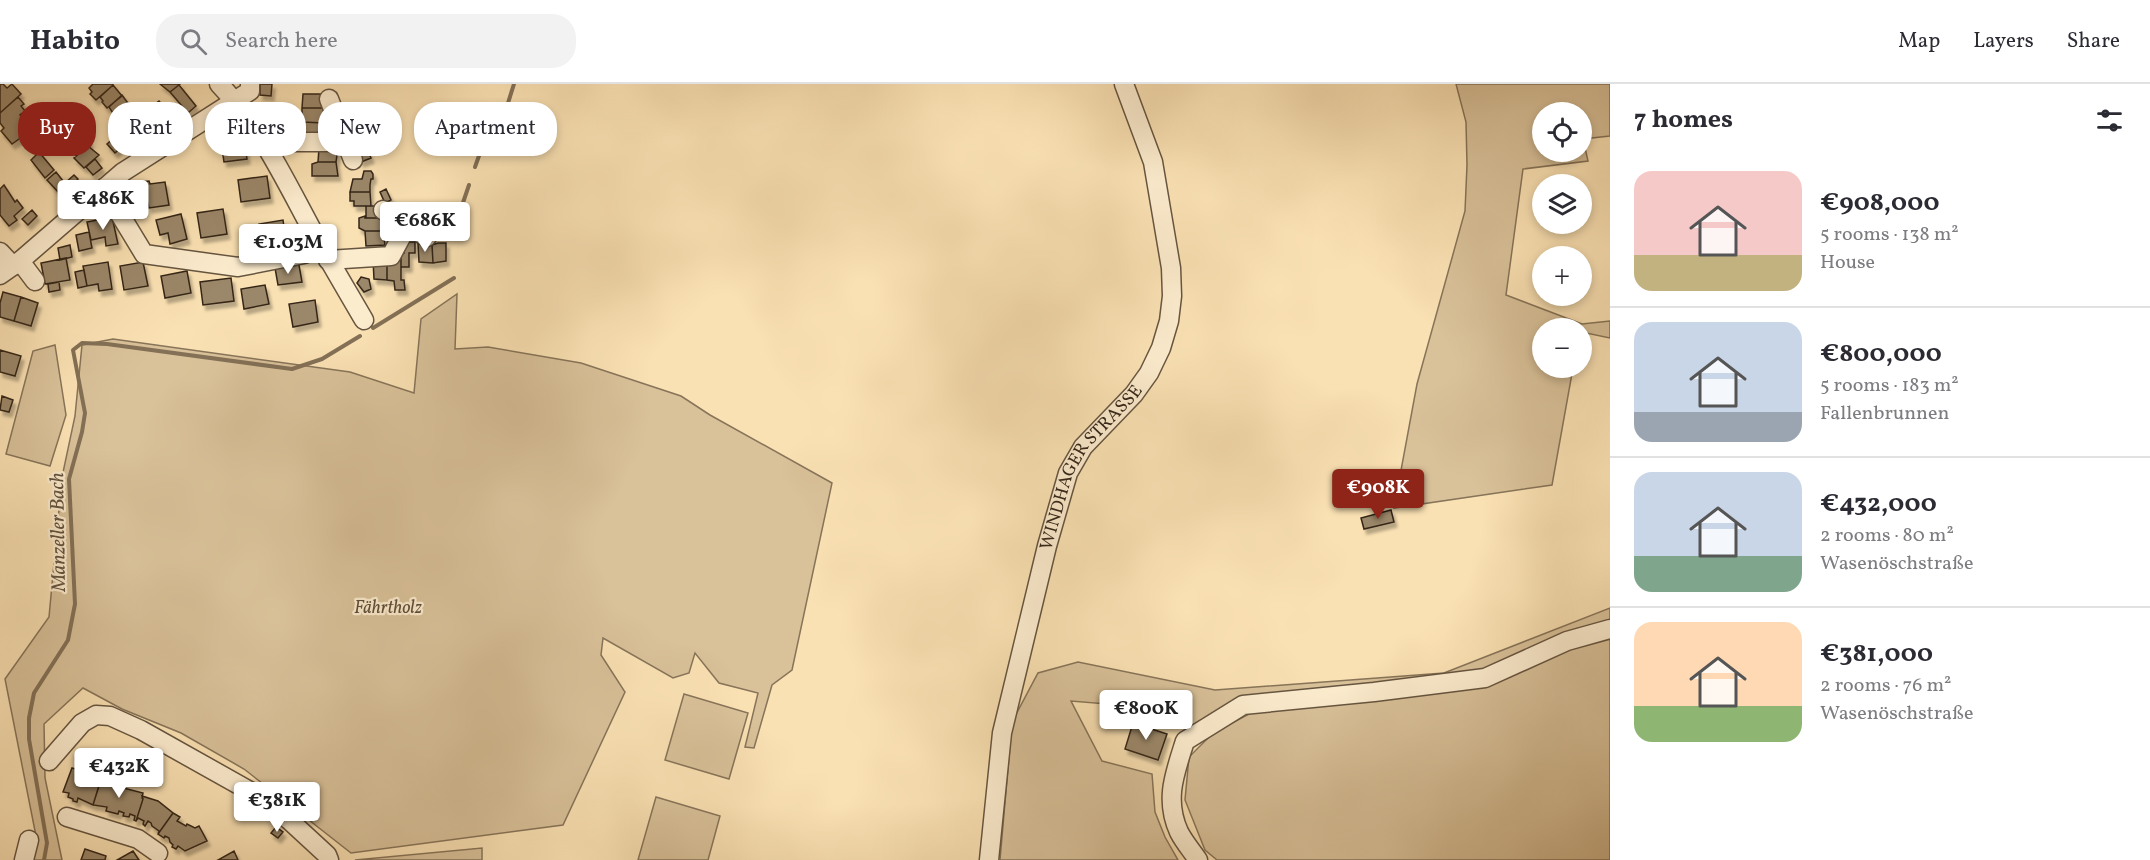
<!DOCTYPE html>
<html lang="en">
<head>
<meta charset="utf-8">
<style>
	:root { --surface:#fff; --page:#f2f2f3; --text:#2b2b33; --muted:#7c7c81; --line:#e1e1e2; --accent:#8f2418 }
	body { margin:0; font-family:Vollkorn,serif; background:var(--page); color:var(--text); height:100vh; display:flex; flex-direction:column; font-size:22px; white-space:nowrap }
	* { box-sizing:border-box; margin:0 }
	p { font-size:20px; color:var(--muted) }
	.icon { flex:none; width:33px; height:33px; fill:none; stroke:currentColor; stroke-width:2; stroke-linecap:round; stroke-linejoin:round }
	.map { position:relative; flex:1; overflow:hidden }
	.side { display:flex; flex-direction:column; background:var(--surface); width:540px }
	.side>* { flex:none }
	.top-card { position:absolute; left:18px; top:18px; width:570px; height:54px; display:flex; gap:12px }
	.controls { position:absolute; left:1532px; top:18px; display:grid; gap:12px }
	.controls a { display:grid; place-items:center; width:60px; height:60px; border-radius:50%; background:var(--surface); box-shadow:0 3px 9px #0003; font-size:30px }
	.price { position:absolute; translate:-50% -51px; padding:0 14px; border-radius:6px; background:#fff; color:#222; font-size:20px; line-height:39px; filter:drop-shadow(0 2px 3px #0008) }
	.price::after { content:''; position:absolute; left:50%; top:36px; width:18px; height:14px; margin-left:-9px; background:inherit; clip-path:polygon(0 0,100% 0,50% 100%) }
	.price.active { background:var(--accent); color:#fff }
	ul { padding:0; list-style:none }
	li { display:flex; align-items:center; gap:18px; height:150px; padding:0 24px }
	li+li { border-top:2px solid var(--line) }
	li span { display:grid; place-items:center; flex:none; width:168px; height:120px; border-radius:18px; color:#555 }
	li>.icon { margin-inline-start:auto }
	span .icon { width:72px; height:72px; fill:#fffc; stroke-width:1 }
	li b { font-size:26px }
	h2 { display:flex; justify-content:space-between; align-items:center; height:72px; padding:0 24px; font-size:26px }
	.pill { padding:0 21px; border-radius:24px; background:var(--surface); box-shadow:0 3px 9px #0003; font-size:21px; line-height:54px }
	.pill.active { background:var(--accent); color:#fff }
	header { display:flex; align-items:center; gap:36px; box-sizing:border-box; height:84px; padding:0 30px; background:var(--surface); border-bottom:2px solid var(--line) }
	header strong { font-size:28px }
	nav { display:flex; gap:33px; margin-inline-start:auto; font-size:21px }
	.search { width:420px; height:54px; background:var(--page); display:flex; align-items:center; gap:15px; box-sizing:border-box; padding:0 21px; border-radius:24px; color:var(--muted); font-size:22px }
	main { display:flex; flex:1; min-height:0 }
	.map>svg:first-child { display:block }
	.green { fill:#d9c199; stroke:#877459; stroke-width:1.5; fill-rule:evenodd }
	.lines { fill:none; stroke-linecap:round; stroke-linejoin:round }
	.stream { stroke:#837056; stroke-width:4 }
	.building { fill:#9b8769; stroke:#352619; stroke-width:1.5; filter:url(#shadow) }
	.minor-casing { stroke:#665540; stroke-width:21 }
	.minor { stroke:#fcecce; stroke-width:18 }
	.labels { text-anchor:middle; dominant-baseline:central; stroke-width:4.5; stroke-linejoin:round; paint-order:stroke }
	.street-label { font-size:18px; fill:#352619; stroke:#fcecce }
	.park-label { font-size:18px; font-style:italic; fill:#5e4d39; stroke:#fcecce }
	.water-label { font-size:20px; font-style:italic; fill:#62513d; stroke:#fcecce }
</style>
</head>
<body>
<header>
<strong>Habito</strong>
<div class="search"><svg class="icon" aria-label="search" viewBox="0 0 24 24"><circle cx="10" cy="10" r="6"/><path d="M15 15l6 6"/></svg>Search here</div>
<nav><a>Map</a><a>Layers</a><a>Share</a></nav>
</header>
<main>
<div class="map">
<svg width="1610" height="776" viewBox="0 0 1610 776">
	<defs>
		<filter id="shadow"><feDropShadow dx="3" dy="5" stdDeviation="1.5" flood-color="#0004"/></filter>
	</defs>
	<rect width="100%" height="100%" fill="#fae1b3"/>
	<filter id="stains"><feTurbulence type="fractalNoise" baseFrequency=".00333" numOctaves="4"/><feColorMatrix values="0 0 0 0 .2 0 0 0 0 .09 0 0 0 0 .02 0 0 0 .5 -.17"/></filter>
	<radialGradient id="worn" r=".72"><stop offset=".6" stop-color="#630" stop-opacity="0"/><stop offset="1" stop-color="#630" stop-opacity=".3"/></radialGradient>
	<path class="green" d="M 1456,0 L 1610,0 L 1610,52 L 1583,55 L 1588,77 L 1523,85 L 1506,211 L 1582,240 L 1610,237 L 1610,254 L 1581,248 L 1581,244 L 1542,244 L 1542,284 L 1573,284 L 1552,401 L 1394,424 L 1417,300 L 1465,127 L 1467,81 L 1466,38 ZM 1542,28 L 1581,28 L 1581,68 L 1542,68 Z
		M 457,210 L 455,265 L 488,263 L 581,279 L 681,312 L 710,331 L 832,399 L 792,586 L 772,601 L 754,664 L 745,663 L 758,609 L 719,599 L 695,569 L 689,589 L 673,594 L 603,554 L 601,571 L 625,608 L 563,741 L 351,769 L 244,685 L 181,649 L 122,625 L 83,604 L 44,640 L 45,694 L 62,776 L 30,776 L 36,752 L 5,595 L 49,533 L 62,393 L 75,332 L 82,261 L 113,255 L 350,288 L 414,309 L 421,235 Z
		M 55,261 L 66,331 L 50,382 L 6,370 L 33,267 Z
		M 1610,524 L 1610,776 L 1217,776 L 1205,766 L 1185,716 L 1189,673 L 1213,649 L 1251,629 L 1234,619 L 1187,644 L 1179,622 L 1145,623 L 1071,617 L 1102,677 L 1152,690 L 1155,728 L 1165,753 L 1178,776 L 1000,776 L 1012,638 L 1038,589 L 1078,578 L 1215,606 L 1444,589 Z
		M 684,610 L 748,629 L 729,695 L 665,676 Z
		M 656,713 L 720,732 L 708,776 L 638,776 Z
		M 482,764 L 482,776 L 355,776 Z"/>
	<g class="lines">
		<path class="stream" d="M 502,38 L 514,0
			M 475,83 L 490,41
			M 453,148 L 469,101
			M 373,244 L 454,194
			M 44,776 L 47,759 L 29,655 L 29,634 L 34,609 L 68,556 L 75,520 L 69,395 L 82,348 L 85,329 L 73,266 L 82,259 L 107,260 L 292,285 L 322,275 L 360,252"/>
	</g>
	<path class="building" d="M 0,0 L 3,0 L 7,4 L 12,0 L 21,10 L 0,29 Z
		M 93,0 L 113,0 L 113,1 L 96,16 L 90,10 L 92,8 L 89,4 Z
		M 160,0 L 180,0 L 170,8 Z
		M 260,0 L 272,0 L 271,12 L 260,11 Z
		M 113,1 L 122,12 L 107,24 L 102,18 L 103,17 L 100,13 Z
		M 179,1 L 196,22 L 188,29 L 170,8 Z
		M 303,10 L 325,10 L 324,24 L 302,24 Z
		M 122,11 L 130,22 L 116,34 L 109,23 Z
		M 18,13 L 24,20 L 21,22 L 25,27 L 20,31 L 23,35 L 28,31 L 34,37 L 30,40 L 36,46 L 28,53 L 26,50 L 12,60 L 1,47 L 4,44 L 0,39 L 0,29 Z
		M 159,17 L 167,26 L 157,33 L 150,24 Z
		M 130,22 L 140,32 L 126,43 L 116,34 Z
		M 302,24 L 324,24 L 324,39 L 302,38 Z
		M 351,28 L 356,39 L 345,44 L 340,34 Z
		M 173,33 L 177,39 L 168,44 L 164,41 Z
		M 136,35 L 147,48 L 138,56 L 127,43 Z
		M 74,38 L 82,50 L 68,62 L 60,50 Z
		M 302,38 L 324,39 L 324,53 L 302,53 Z
		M 359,48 L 371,74 L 361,78 L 349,53 Z
		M 83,49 L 90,59 L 76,72 L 71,66 L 73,65 L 69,61 Z
		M 116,52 L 124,61 L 115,69 L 107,60 Z
		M 244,55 L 247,75 L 224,78 L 221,58 Z
		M 88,62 L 99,71 L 84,84 L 74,74 Z
		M 319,64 L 338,64 L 336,78 L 318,78 Z
		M 39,68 L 54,86 L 45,94 L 31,76 Z
		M 95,75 L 102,84 L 93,91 L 86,83 Z
		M 318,78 L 336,78 L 338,92 L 312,92 L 312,80 Z
		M 364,87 L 371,87 L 373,90 L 373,95 L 371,95 L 370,101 L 370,108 L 350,108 L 353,95 L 362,95 Z
		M 56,88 L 67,102 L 59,109 L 47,96 Z
		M 74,91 L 78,95 L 69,104 L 65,99 Z
		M 267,92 L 270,114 L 241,118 L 238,96 Z
		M 149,97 L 150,100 L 165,98 L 169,121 L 149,124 L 147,116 L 145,114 L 147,114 L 146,108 L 142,109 L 140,98 Z
		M 140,98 L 141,106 L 127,108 L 126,101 Z
		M 4,101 L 15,118 L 17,116 L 23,124 L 14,132 L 17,136 L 9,142 L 0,131 L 0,105 Z
		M 67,102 L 75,110 L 70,113 L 63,105 Z
		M 386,105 L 391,116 L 385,119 L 380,108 Z
		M 350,108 L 370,108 L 371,122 L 354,122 L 354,117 L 350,117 Z
		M 366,122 L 377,122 L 378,134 L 366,134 Z
		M 223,125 L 227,150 L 201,154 L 197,129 Z
		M 32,126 L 37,132 L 28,141 L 22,135 Z
		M 181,130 L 187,155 L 170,160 L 168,149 L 160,151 L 156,136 Z
		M 365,132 L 365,134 L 385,134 L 383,147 L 365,147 L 359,144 L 359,134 Z
		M 112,133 L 118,160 L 106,162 L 105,153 L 91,156 L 87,138 Z
		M 283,136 L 286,157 L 263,161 L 259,140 Z
		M 365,147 L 383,147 L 385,161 L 366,162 Z
		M 89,148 L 92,164 L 79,167 L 76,151 Z
		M 404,158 L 415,158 L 415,169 L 409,169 L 409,183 L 401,183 L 401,169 L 404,169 Z
		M 418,159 L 432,161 L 433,179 L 419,178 Z
		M 438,159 L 446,159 L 446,177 L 433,179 L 432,161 Z
		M 70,161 L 72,173 L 60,176 L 58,164 Z
		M 66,174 L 70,196 L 45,200 L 41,179 Z
		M 373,176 L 387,178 L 387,196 L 374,195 Z
		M 401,176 L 401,196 L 404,196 L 405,206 L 395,206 L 394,197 L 387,196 L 387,178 Z
		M 108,178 L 112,205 L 99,207 L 98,200 L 87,202 L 83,182 Z
		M 143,178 L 148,202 L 124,206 L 120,182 Z
		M 299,181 L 302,198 L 278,201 L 275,184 Z
		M 84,186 L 87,202 L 78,204 L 75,188 Z
		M 187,187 L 191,209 L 165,214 L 161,192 Z
		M 361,193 L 369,195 L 371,205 L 364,208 L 357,199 Z
		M 231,194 L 234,217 L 203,221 L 200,198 Z
		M 59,198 L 60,206 L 49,208 L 48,200 Z
		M 265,201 L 269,220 L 244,225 L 241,205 Z
		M 3,208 L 21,213 L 14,237 L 0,233 L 0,219 Z
		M 21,213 L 38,219 L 31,242 L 14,237 Z
		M 315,216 L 318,238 L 293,243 L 289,220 Z
		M 0,266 L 21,272 L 15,292 L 0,288 Z
		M 2,312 L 13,316 L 9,328 L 0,326 Z
		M 1391,426 L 1394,438 L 1364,445 L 1361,434 Z
		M 1133,639 L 1167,650 L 1158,676 L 1125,665 Z
		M 72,684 L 90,689 L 87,696 L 91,697 L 91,695 L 100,699 L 93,721 L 78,714 L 77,718 L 73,717 L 73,715 L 68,713 L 69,709 L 63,708 Z
		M 101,695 L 109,697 L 108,700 L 143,709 L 142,714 L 143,715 L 136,737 L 134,736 L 135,732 L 130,730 L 129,733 L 123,732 L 124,729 L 119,727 L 118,730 L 106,727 L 107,723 L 93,721 Z
		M 142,712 L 158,717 L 173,729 L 158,750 L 159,747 L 152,742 L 151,739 L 148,737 L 145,742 L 143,740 L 144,737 L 138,734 L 136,737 L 143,715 Z
		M 173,729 L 180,733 L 177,737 L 186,742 L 187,740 L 195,744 L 199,742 L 207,757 L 185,767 L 178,762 L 176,765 L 172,763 L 173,761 L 170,758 L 169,754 L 165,752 L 164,754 L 158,750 Z
		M 276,743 L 283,748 L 278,754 L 271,749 Z
		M 85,765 L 106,772 L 105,776 L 81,776 Z
		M 133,767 L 139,776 L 117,776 Z
		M 234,767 L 238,776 L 218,776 Z"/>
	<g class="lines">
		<g class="minor-casing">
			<g id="minor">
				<path d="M 219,0 C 259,41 284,94 311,144 C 328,175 346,205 364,236"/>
				<path d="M 329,15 L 353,76"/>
				<path d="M 263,58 L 329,58 L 344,53"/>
				<path d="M 104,104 L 144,170 L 238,183 L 304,170 L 321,163"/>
				<path d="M 383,126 L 407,142 L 427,153"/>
				<path d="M 0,168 L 13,182"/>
				<path d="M 328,176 L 391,172 L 407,142"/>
				<path d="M 20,177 L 35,197"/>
				<path d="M 0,191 L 20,177 L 123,88 L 250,7 L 250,0"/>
				<path d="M 49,677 L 82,639 L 96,631 L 110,632 L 141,646 L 264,715 L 289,736 L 327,771 L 329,776"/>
				<path d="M 67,733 L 138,755 L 158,769"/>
				<path d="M 24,776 L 29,756"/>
				<path id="s1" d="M 989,776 L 1002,649 L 1047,462 L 1068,389 L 1083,363 L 1134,310 L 1149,289 L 1161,264 L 1169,237 L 1172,212 L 1171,184 L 1153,78 L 1124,0"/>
				<path d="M 1198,776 C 1192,767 1184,758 1179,748 C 1164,715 1175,689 1185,657 L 1243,621 L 1374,608 L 1485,594 L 1567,557 L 1610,545"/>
			</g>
		</g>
		<use href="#minor" class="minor"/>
	</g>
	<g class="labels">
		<g class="street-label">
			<text stroke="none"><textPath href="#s1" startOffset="412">WINDHAGER STRASSE</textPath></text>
		</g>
		<g class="park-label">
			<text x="388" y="524">Fährtholz</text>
		</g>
		<g class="water-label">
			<text transform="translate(59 448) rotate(-91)">Manzeller Bach</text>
		</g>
	</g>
	<rect width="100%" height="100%" filter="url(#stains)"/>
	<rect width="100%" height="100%" fill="url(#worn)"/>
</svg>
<div class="controls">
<a><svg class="icon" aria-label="locate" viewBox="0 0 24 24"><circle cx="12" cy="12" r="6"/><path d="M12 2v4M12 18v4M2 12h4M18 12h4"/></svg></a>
<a><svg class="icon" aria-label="layers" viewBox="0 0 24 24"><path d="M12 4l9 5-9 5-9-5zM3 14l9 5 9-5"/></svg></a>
<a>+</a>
<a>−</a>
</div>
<b class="price" style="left:103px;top:147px">€486K</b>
<b class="price" style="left:425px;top:169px">€686K</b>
<b class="price" style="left:288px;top:191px">€1.03M</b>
<b class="price active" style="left:1378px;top:436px">€908K</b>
<b class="price" style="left:1146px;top:657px">€800K</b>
<b class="price" style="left:119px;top:715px">€432K</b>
<b class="price" style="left:277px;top:749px">€381K</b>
<div class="top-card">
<a class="pill active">Buy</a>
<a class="pill">Rent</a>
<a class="pill">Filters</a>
<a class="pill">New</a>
<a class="pill">Apartment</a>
</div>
</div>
<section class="side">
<h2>7 homes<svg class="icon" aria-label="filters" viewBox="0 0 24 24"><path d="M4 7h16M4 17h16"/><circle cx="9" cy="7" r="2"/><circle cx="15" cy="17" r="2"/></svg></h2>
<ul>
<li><span style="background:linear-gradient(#f6c9c9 70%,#c2b280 0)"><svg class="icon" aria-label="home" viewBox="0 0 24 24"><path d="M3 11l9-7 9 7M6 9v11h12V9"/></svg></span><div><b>€908,000</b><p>5 rooms · 138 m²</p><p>House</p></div></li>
<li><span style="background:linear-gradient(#c9d6e8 75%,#9aa5b1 0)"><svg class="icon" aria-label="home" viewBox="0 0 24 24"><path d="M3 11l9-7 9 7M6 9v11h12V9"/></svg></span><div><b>€800,000</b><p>5 rooms · 183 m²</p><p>Fallenbrunnen</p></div></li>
<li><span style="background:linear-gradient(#c9d6e8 70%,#7fa58c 0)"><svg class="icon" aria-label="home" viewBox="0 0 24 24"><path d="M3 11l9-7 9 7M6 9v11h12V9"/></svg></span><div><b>€432,000</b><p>2 rooms · 80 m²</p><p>Wasenöschstraße</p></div></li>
<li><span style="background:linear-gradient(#ffd9b3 70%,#8fb573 0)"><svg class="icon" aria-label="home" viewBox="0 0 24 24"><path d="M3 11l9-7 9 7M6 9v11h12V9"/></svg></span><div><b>€381,000</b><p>2 rooms · 76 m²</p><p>Wasenöschstraße</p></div></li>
</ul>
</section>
</main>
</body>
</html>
